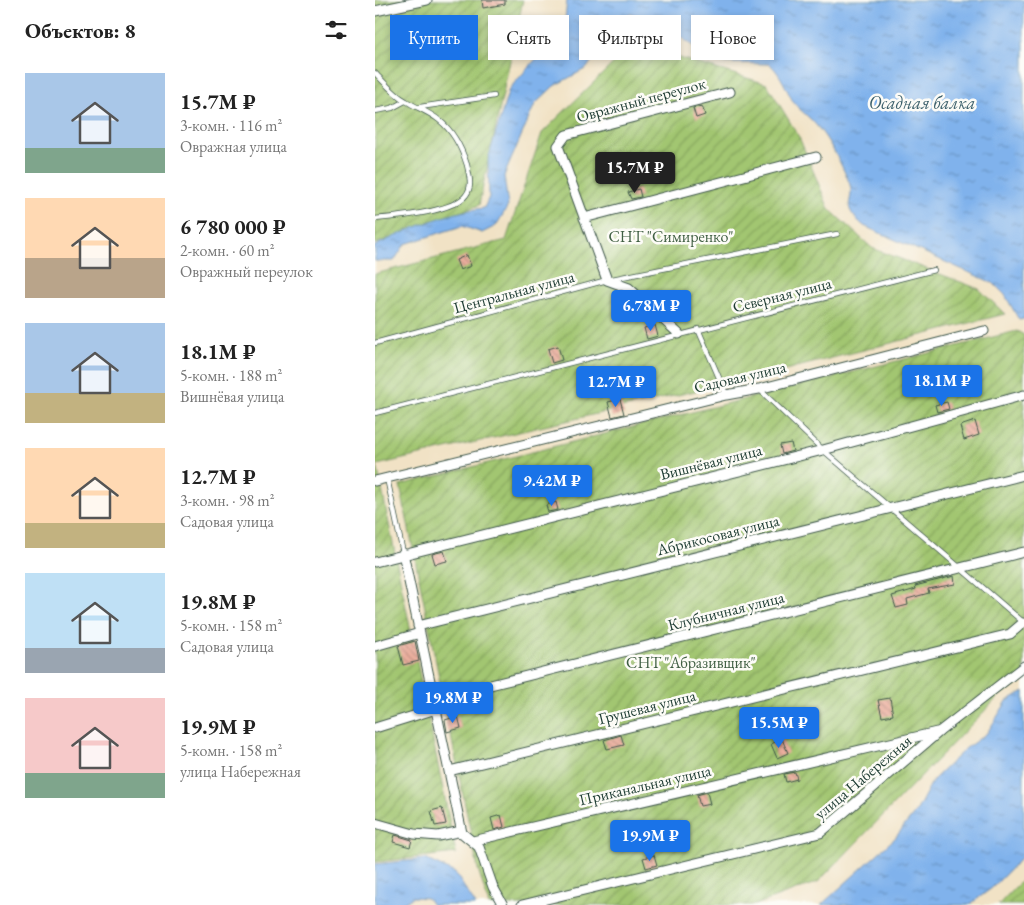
<!DOCTYPE html>
<html lang="ru">
<head>
<meta charset="utf-8">
<style>
	:root { --surface:#fff; --page:#f2f2f2; --text:#222; --muted:#767676; --accent:#1a73e8 }
	body { margin:0; font-family:"EB Garamond",serif; background:var(--page); color:var(--text); height:100vh; display:flex; flex-direction:column; font-size:19px; white-space:nowrap }
	* { box-sizing:border-box; margin:0 }
	p { font-size:16px; color:var(--muted) }
	.icon { flex:none; width:28px; height:28px; fill:none; stroke:currentColor; stroke-width:2; stroke-linecap:round; stroke-linejoin:round }
	.map { position:relative; flex:1; overflow:hidden }
	.sheet { display:flex; flex-direction:column; background:var(--surface); width:375px }
	.sheet>* { flex:none }
	.guide { position:absolute; left:15px; top:15px; width:475px; height:45px; display:flex; gap:10px }
	.price { position:absolute; translate:-50% -42px; padding:0 11px; border-radius:5px; background:var(--accent); color:#fff; font-size:16px; line-height:32px; filter:drop-shadow(0 1px 2px #0008) }
	.price::after { content:''; position:absolute; left:50%; top:30px; width:15px; height:11px; margin-left:-8px; background:inherit; clip-path:polygon(0 0,100% 0,50% 100%) }
	.price.current { background:#222; color:#fff }
	ul { padding:0; list-style:none }
	li { display:flex; align-items:center; gap:15px; height:125px; padding:0 25px }
	li span { display:grid; place-items:center; flex:none; width:140px; height:100px; border-radius:0px; color:#555 }
	li>.icon { margin-inline-start:auto }
	span .icon { width:60px; height:60px; fill:#fffc; stroke-width:1 }
	li b { font-size:21px }
	h2 { display:flex; justify-content:space-between; align-items:center; height:60px; padding:0 25px; font-size:21px }
	.chip { padding:0 18px; border-radius:0px; background:var(--surface); box-shadow:0 2px 8px #0003; font-size:18px; line-height:45px }
	.chip.current { background:var(--accent); color:#fff }
	main { display:flex; flex:1; min-height:0 }
	.map>svg:first-child { display:block }
	.garden { fill:url(#garden-furrows); stroke:#608252 }
	.water { fill:url(#water-ripples); stroke:#507890 }
	.building { fill:url(#building-back-hatch) }
	.lines { fill:none; stroke-linecap:round; stroke-linejoin:round }
	.lane-casing { stroke:#3e564a; stroke-width:6 }
	.street-casing { stroke:#3e564a; stroke-width:11 }
	.lane { stroke:#fff; stroke-width:4.5 }
	.street { stroke:#fff; stroke-width:9 }
	.labels { text-anchor:middle; dominant-baseline:central; stroke-width:5; stroke-linejoin:round; paint-order:stroke }
	.street-label { font-size:16px; fill:#1f3d34; stroke:#fdfcf7 }
	.park-label { font-size:16px; fill:#405f43; stroke:#fdfcf7 }
	.water-label { font-size:18px; font-style:italic; fill:#3c606b; stroke:#fdfcf7 }
</style>
</head>
<body>
<main>
<section class="sheet">
<h2>Объектов: 8<svg class="icon" aria-label="filters" viewBox="0 0 24 24"><path d="M4 7h16M4 17h16"/><circle cx="9" cy="7" r="2"/><circle cx="15" cy="17" r="2"/></svg></h2>
<ul>
<li><span style="background:linear-gradient(#a9c7e8 75%,#7fa58c 0)"><svg class="icon" aria-label="home" viewBox="0 0 24 24"><path d="M3 11l9-7 9 7M6 9v11h12V9"/></svg></span><div><b>15.7M ₽</b><p>3-комн. · 116 m²</p><p>Овражная улица</p></div></li>
<li><span style="background:linear-gradient(#ffd9b3 60%,#b9a48a 0)"><svg class="icon" aria-label="home" viewBox="0 0 24 24"><path d="M3 11l9-7 9 7M6 9v11h12V9"/></svg></span><div><b>6 780 000 ₽</b><p>2-комн. · 60 m²</p><p>Овражный переулок</p></div></li>
<li><span style="background:linear-gradient(#a9c7e8 70%,#c2b280 0)"><svg class="icon" aria-label="home" viewBox="0 0 24 24"><path d="M3 11l9-7 9 7M6 9v11h12V9"/></svg></span><div><b>18.1M ₽</b><p>5-комн. · 188 m²</p><p>Вишнёвая улица</p></div></li>
<li><span style="background:linear-gradient(#ffd9b3 75%,#c2b280 0)"><svg class="icon" aria-label="home" viewBox="0 0 24 24"><path d="M3 11l9-7 9 7M6 9v11h12V9"/></svg></span><div><b>12.7M ₽</b><p>3-комн. · 98 m²</p><p>Садовая улица</p></div></li>
<li><span style="background:linear-gradient(#bfe0f5 75%,#9aa5b1 0)"><svg class="icon" aria-label="home" viewBox="0 0 24 24"><path d="M3 11l9-7 9 7M6 9v11h12V9"/></svg></span><div><b>19.8M ₽</b><p>5-комн. · 158 m²</p><p>Садовая улица</p></div></li>
<li><span style="background:linear-gradient(#f6c9c9 75%,#7fa58c 0)"><svg class="icon" aria-label="home" viewBox="0 0 24 24"><path d="M3 11l9-7 9 7M6 9v11h12V9"/></svg></span><div><b>19.9M ₽</b><p>5-комн. · 158 m²</p><p>улица Набережная</p></div></li>
</ul>
</section>
<div class="map">
<svg width="649" height="905" viewBox="0 0 649 905">
	<defs>
		<pattern id="garden-furrows" width="10" height="10" patternUnits="userSpaceOnUse" patternTransform="scale(1.25)"><rect width="10" height="10" fill="#a2c671"/><path d="M-1 1l2-2M0 10L10 0M9 11l2-2" fill="none" stroke="#83a25e"/></pattern>
		<pattern id="water-ripples" width="26" height="14" patternUnits="userSpaceOnUse" patternTransform="scale(1.25)"><rect width="26" height="14" fill="#80b2ec"/><path d="M2 4q2-2 4 0t4 0M15 11q2-2 4 0t4 0" fill="none" stroke="#6892c0"/></pattern>
		<pattern id="building-back-hatch" width="6" height="6" patternUnits="userSpaceOnUse" patternTransform="scale(1.25)"><rect width="6" height="6" fill="#ebaf9e"/><path d="M-1 5l2 2M0 0l6 6M5-1l2 2" fill="none" stroke="#be9082"/></pattern>
	</defs>
	<rect width="100%" height="100%" fill="#fdfcf7"/>
	<filter id="ink" filterUnits="userSpaceOnUse"><feTurbulence type="fractalNoise" baseFrequency=".02" numOctaves="2"/><feDisplacementMap in="SourceGraphic" scale="10" xChannelSelector="R" yChannelSelector="G"/><feConvolveMatrix kernelMatrix="1 2 1 2 8 2 1 2 1" color-interpolation-filters="sRGB"/></filter>
	<filter id="wash" filterUnits="userSpaceOnUse"><feTurbulence type="fractalNoise" baseFrequency=".0096" numOctaves="4" result="noise"/><feDisplacementMap in="SourceGraphic" scale="20" xChannelSelector="R" yChannelSelector="G"/><feGaussianBlur stdDeviation="1.12" result="paint"/><feColorMatrix in="noise" values="0 0 0 0 0 0 0 0 0 0 0 0 0 0 0 0 0 1.4 0 .05"/><feComposite in="paint" operator="in"/></filter>
	<g filter="url(#wash)">
		<rect width="100%" height="100%" fill="#f1e2c5"/>
		<path class="garden" d="M 0,0 L 148,0 L 104,205 L 0,244 Z
			M 258,44 L 392,84 L 424,137 L 454,209 L 497,248 L 604,289 L 630,314 L 406,371 L 2,465 L 81,853 L 0,862 L 0,274 L 131,240 L 167,133 Z
			M 642,331 L 649,335 L 649,681 L 626,694 L 443,882 L 380,905 L 114,905 L 103,869 L 25,485 Z
			M 649,878 L 649,905 L 623,905 Z"/>
		<path class="water" d="M 192,0 L 649,0 L 649,319 L 644,320 L 630,295 L 618,283 L 489,226 C 462,203 482,203 474,182 C 467,165 453,138 441,125 C 435,117 425,111 419,103 C 410,88 408,77 395,64 L 351,63 L 330,55 L 280,18 L 255,14 L 237,30 L 212,68 L 179,86 L 160,104 L 129,176 L 133,206 L 121,226 L 107,233 L 87,226 L 30,244 L 19,261 L 0,261 L 0,246 C 34,229 71,212 109,208 L 114,197 L 113,159 L 134,89 L 189,28 Z
			M 649,691 L 649,855 L 617,888 L 594,905 L 446,905 L 520,838 L 542,810 L 558,780 L 590,749 L 612,733 L 632,701 Z
			M 50,859 L 80,873 L 101,905 L 57,905 L 52,898 L 38,897 L 26,905 L 0,905 L 0,864 Z"/>
		<g id="blocks">
			<path class="building" d="M 107,0 L 130,0 L 130,4 L 108,8 Z
				M 327,106 L 330,115 L 321,118 L 318,108 Z
				M 264,189 L 266,197 L 256,199 L 253,192 Z
				M 92,255 L 96,266 L 85,270 L 81,260 Z
				M 280,325 L 283,336 L 272,339 L 269,328 Z
				M 183,346 L 187,360 L 177,363 L 173,349 Z
				M 245,399 L 249,414 L 237,417 L 233,402 Z
				M 572,402 L 574,409 L 562,412 L 560,405 Z
				M 600,421 L 604,435 L 589,440 L 585,426 Z
				M 416,443 L 418,451 L 407,454 L 405,445 Z
				M 181,502 L 183,510 L 173,512 L 171,505 Z
				M 69,551 L 72,561 L 60,564 L 57,554 Z
				M 579,576 L 580,584 L 553,589 L 554,593 L 532,599 L 533,605 L 521,608 L 517,596 L 541,589 L 540,586 Z
				M 40,641 L 44,661 L 28,665 L 23,646 Z
				M 515,698 L 518,715 L 507,717 L 503,700 Z
				M 83,716 L 86,728 L 72,732 L 70,720 Z
				M 246,735 L 249,745 L 232,749 L 229,740 Z
				M 407,739 L 413,753 L 402,758 L 396,744 Z
				M 420,772 L 422,779 L 411,782 L 409,774 Z
				M 332,792 L 335,804 L 325,806 L 322,795 Z
				M 67,808 L 71,824 L 60,826 L 56,811 Z
				M 126,815 L 129,827 L 119,830 L 116,818 Z
				M 20,835 L 37,840 L 35,847 L 18,842 Z
				M 279,855 L 282,865 L 271,868 L 268,858 Z"/>
		</g>
	</g>
	<g filter="url(#ink)">
		<use href="#blocks" fill-opacity="0" stroke="#3e564a" stroke-width="1"/>
		<g class="lines">
			<g class="lane-casing">
				<path id="lane" d="M 0,73 C 9,82 19,95 31,101 C 42,108 54,112 64,120 C 78,131 87,149 92,165 C 94,175 98,186 91,195 C 79,212 21,217 0,219
					M 45,107 L 119,96
					M 0,111 L 17,108 L 30,101
					M 323,329 L 351,394
					M 0,343 L 232,280 L 462,234
					M 384,389 L 448,450 L 648,622
					M 0,413 L 559,270
					M 12,478 L 28,553"/>
			</g>
			<g class="street-casing">
				<path id="street" d="M 0,11 L 52,0
					M 209,218 L 441,157
					M 304,334 L 254,288 L 232,280 L 183,146 L 191,135 L 355,92
					M 0,481 L 351,395 L 384,389 L 609,331
					M 28,553 L 87,833
					M 0,562 L 448,450 L 649,395
					M 43,626 L 649,475
					M 0,646 L 45,633
					M 59,699 L 649,552
					M 0,728 L 61,709
					M 74,771 L 635,634 L 648,623
					M 0,823 L 39,834 L 63,836 L 82,832 L 87,833 L 104,847 L 118,887 L 128,905
					M 98,841 L 562,732
					M 147,905 L 445,833 L 565,731 L 649,666"/>
			</g>
			<use href="#lane" class="lane"/>
			<use href="#street" class="street"/>
		</g>
	</g>
	<g class="labels">
		<g class="street-label">
			<text transform="translate(266 100) rotate(-15)">Овражный переулок</text>
			<text transform="translate(139 292) rotate(-15)">Центральная улица</text>
			<text transform="translate(407 295) rotate(-14)">Северная улица</text>
			<text transform="translate(365 377) rotate(-13)">Садовая улица</text>
			<text transform="translate(336 462) rotate(-14)">Вишнёвая улица</text>
			<text transform="translate(343 535) rotate(-14)">Абрикосовая улица</text>
			<text transform="translate(351 611) rotate(-14)">Клубничная улица</text>
			<text transform="translate(272 707) rotate(-14)">Грушевая улица</text>
			<text transform="translate(488 777) rotate(-40)">улица Набережная</text>
			<text transform="translate(270 785) rotate(-13)">Приканальная улица</text>
		</g>
		<g class="park-label">
			<text x="296" y="236">СНТ "Симиренко"</text>
			<text x="316" y="662">СНТ "Абразивщик"</text>
		</g>
		<g class="water-label">
			<text x="547" y="102">Осадная балка</text>
		</g>
	</g>
</svg>
<b class="price current" style="left:260px;top:194px">15.7M ₽</b>
<b class="price" style="left:276px;top:332px">6.78M ₽</b>
<b class="price" style="left:567px;top:407px">18.1M ₽</b>
<b class="price" style="left:241px;top:408px">12.7M ₽</b>
<b class="price" style="left:177px;top:507px">9.42M ₽</b>
<b class="price" style="left:78px;top:724px">19.8M ₽</b>
<b class="price" style="left:404px;top:749px">15.5M ₽</b>
<b class="price" style="left:275px;top:862px">19.9M ₽</b>
<div class="guide">
<a class="chip current">Купить</a>
<a class="chip">Снять</a>
<a class="chip">Фильтры</a>
<a class="chip">Новое</a>
</div>
</div>
</main>
</body>
</html>
